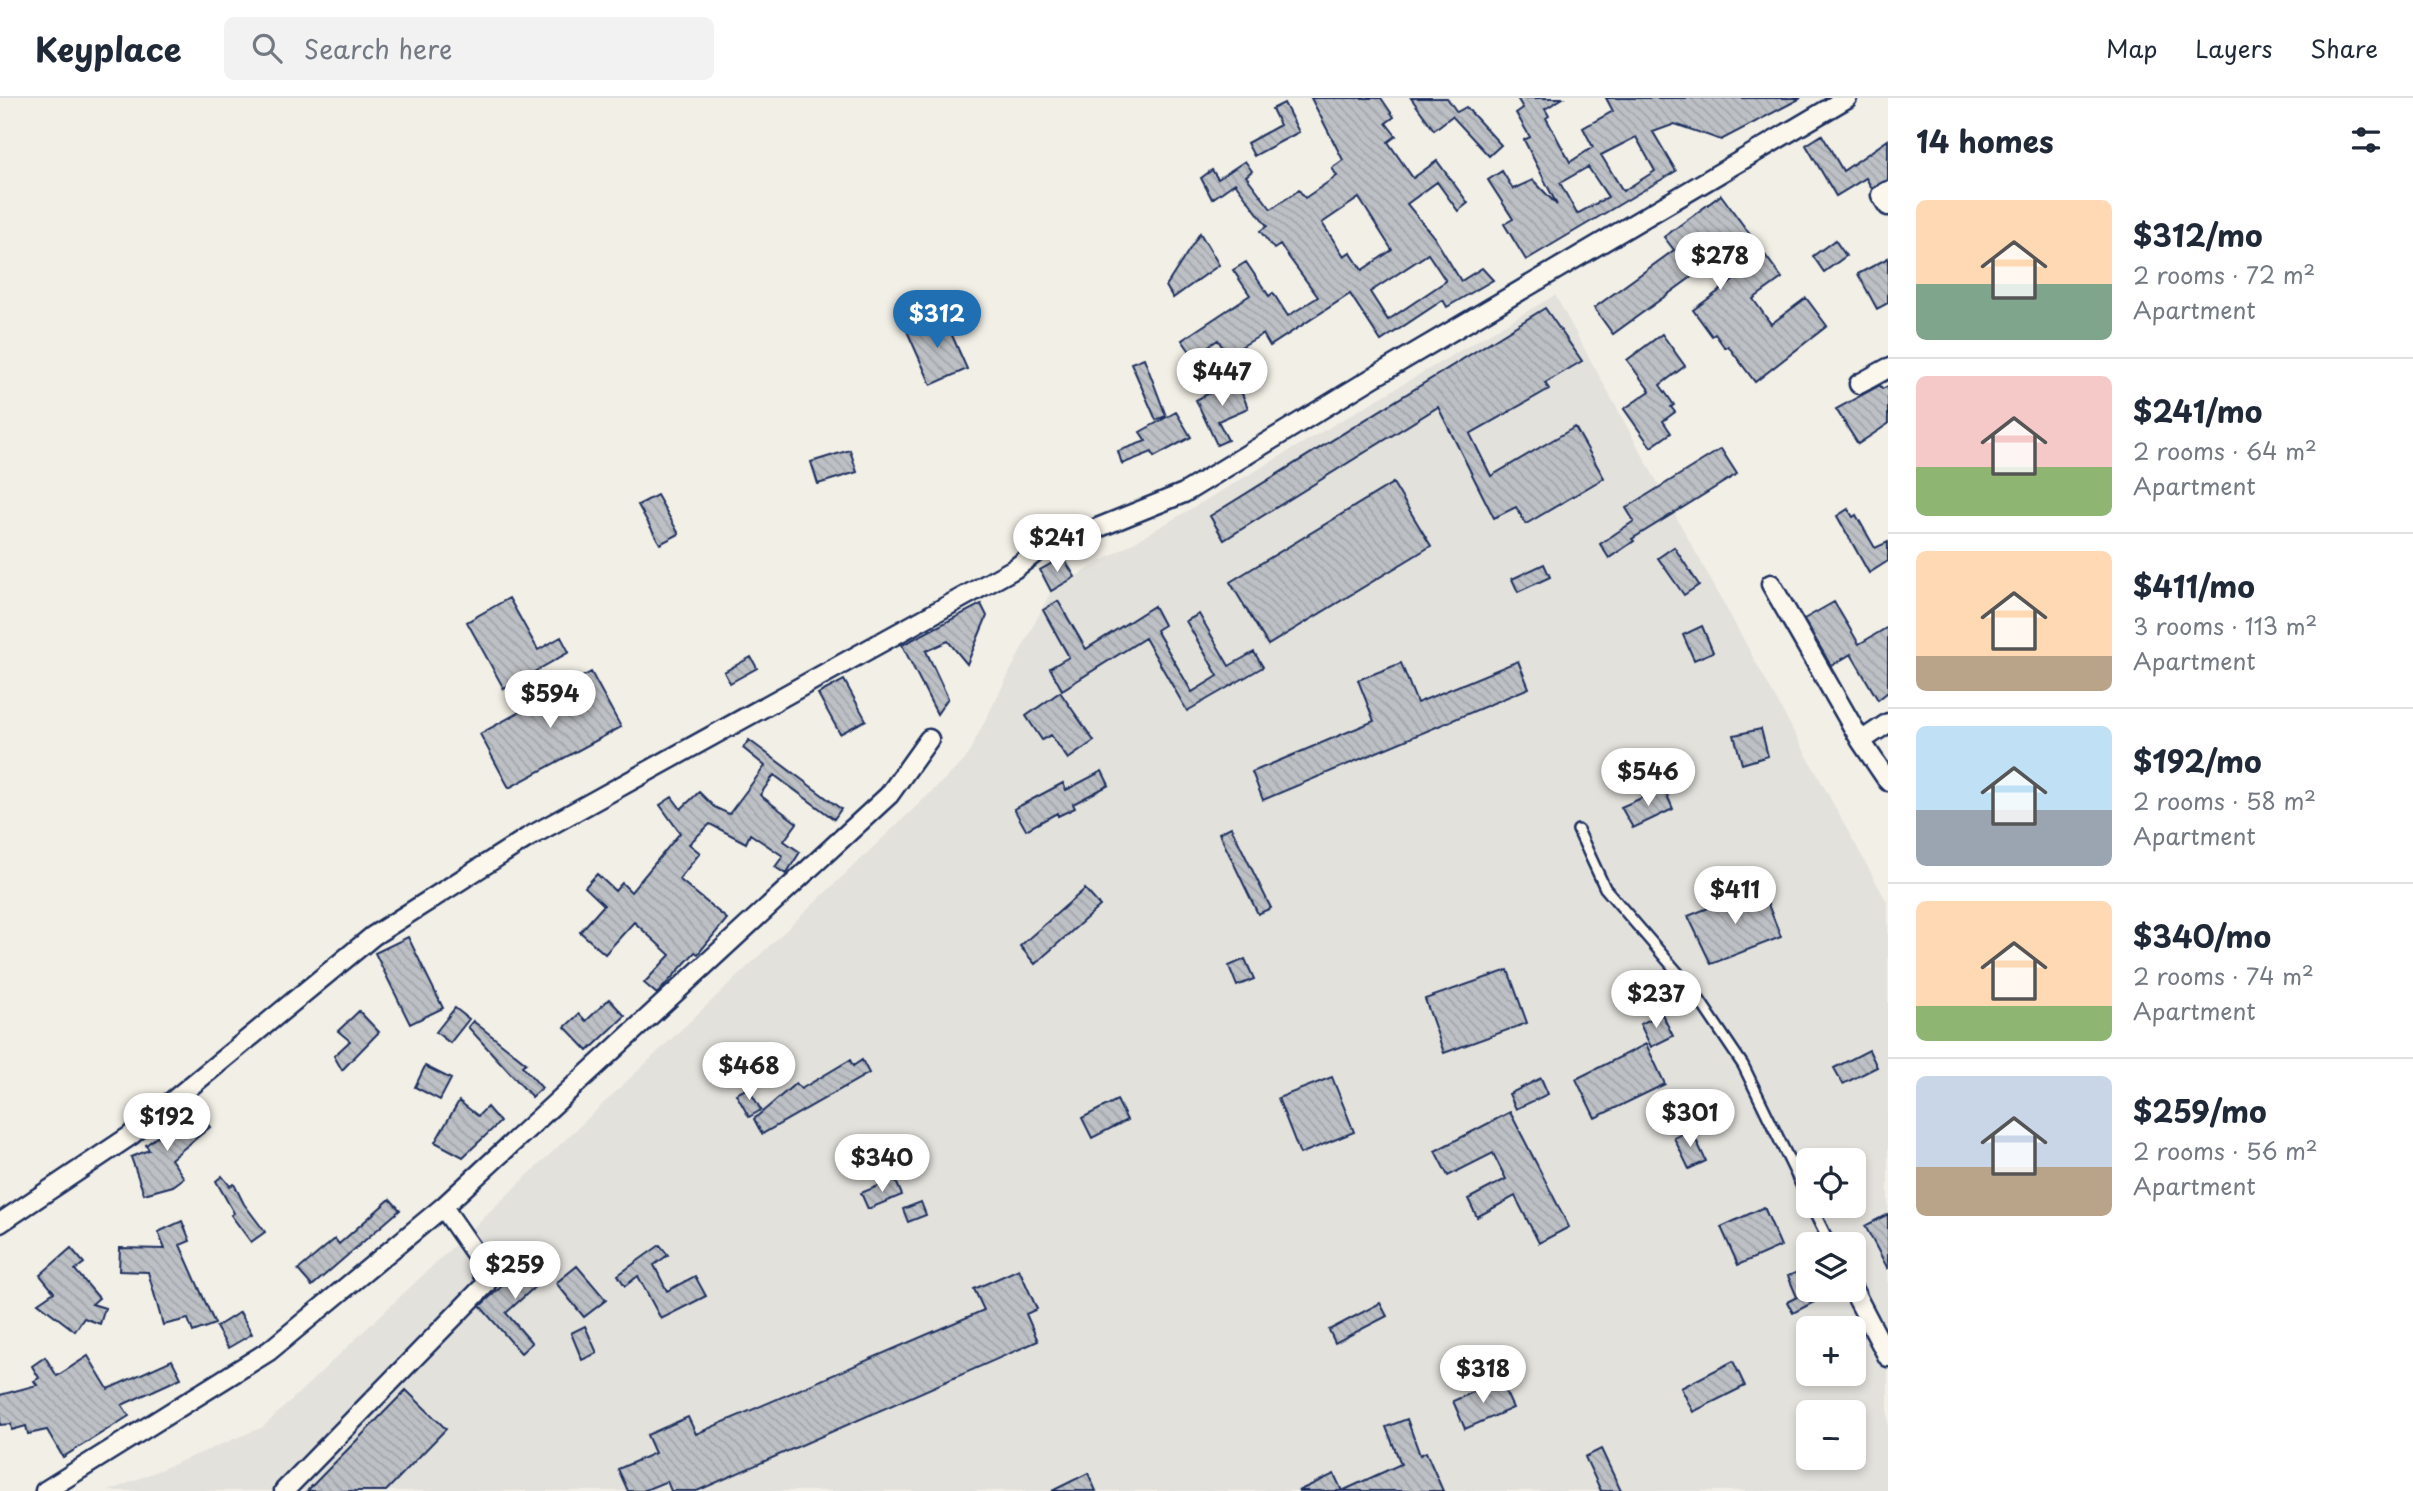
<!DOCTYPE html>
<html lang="en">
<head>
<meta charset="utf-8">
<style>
	:root { --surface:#fff; --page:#f2f2f3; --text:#1f2937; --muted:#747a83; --line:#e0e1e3; --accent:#1f6fb2 }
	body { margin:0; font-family:"Playpen Sans",sans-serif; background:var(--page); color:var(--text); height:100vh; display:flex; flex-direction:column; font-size:26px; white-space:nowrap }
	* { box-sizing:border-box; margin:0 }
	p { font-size:23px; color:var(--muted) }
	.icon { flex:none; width:38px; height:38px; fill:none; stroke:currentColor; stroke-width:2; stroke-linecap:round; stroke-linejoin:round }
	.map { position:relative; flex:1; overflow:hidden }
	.details { display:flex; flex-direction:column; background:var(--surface); width:525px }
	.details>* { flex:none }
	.fabs { position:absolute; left:1796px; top:1050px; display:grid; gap:14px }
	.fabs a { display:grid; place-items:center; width:70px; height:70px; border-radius:10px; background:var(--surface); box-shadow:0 4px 10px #0003; font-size:35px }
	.price { position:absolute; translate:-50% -60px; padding:0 16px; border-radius:24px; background:#fff; color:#222; font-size:23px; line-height:46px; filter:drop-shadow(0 2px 4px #0008) }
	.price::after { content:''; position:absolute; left:50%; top:42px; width:21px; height:16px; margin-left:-10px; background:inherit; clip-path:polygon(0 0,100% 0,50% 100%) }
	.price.active { background:var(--accent); color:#fff }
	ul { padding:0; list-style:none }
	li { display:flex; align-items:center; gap:21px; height:175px; padding:0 28px }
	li+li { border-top:2px solid var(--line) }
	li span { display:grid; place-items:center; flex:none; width:196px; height:140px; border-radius:10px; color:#555 }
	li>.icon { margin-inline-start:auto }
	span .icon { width:84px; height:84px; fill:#fffc; stroke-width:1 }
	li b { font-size:30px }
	h2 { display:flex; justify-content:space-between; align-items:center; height:84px; padding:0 28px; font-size:30px }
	header { display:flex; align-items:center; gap:42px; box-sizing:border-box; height:98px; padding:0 35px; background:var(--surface); border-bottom:2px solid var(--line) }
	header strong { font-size:33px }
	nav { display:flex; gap:38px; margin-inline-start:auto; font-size:24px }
	.search { width:490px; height:63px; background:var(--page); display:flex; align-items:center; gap:18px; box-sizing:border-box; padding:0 24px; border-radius:10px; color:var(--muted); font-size:26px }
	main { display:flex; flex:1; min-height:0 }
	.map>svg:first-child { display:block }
	.built { fill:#e2e1dc; fill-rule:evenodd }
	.building { fill:url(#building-back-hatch); stroke:#1b2f5e; stroke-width:2; fill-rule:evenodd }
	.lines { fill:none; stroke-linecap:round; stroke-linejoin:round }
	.lane-casing { stroke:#1b2f5e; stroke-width:14 }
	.street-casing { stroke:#1b2f5e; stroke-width:23 }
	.lane { stroke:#fbf7ec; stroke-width:9 }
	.street { stroke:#fbf7ec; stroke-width:18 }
</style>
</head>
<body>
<header>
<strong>Keyplace</strong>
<div class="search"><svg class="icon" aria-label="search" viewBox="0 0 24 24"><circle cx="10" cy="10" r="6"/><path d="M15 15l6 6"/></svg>Search here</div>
<nav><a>Map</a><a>Layers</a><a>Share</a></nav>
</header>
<main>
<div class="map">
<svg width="1888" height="1393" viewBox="0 0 1888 1393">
	<defs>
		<pattern id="building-back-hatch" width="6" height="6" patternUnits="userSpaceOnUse" patternTransform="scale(1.75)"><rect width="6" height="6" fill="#bdc0c4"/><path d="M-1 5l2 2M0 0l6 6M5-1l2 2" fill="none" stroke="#a2a5ab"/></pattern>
	</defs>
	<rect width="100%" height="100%" fill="#f2efe6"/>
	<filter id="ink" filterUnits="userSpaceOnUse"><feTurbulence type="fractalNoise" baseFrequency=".0143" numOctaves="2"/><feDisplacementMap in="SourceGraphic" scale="14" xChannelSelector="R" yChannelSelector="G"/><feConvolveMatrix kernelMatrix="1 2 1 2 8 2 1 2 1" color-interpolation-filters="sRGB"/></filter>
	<g filter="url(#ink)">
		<path class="built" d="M 1555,197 L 1888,806 L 1888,1393 L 109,1393 L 263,1329 L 965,662 L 1051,493 ZM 1808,1062 L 1853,1062 L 1853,1108 L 1808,1108 ZM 1808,1146 L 1853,1146 L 1853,1192 L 1808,1192 ZM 1808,1230 L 1853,1230 L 1853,1276 L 1808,1276 ZM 1808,1314 L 1853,1314 L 1853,1360 L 1808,1360 Z"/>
		<path class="building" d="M 1311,0 L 1381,0 L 1394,19 L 1386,25 L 1396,38 L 1388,44 L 1413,80 L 1437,63 L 1468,105 L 1458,113 L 1437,84 L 1407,106 L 1434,139 L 1461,183 L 1482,170 L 1493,182 L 1447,209 L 1443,202 L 1381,243 L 1350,196 L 1270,248 L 1263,236 L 1227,257 L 1218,242 L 1193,258 L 1182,242 L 1250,197 L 1233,172 L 1246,164 L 1269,198 L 1273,195 L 1288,218 L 1318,199 L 1280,147 L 1274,151 L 1260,133 L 1267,128 L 1235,85 L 1212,101 L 1201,80 L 1212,72 L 1218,81 L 1245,63 L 1252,73 L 1246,78 L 1271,111 L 1299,92 L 1305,100 L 1337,78 L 1332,70 L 1343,62 ZM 1359,100 L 1392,152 L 1362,172 L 1350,154 L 1344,158 L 1322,125 ZM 1428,156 L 1446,183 L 1388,222 L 1370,194 Z
			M 1411,0 L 1447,0 L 1457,14 L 1466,9 L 1501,47 L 1489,58 L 1452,18 L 1434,32 Z
			M 1517,0 L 1563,0 L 1545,11 L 1549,18 L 1546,20 L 1570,64 L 1593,49 L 1583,30 L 1613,13 L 1606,0 L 1801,0 L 1721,42 L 1675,26 L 1653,34 L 1676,73 L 1526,162 L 1504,126 L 1513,121 L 1488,82 L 1502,73 L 1513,91 L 1533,82 L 1557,107 L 1524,42 L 1530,39 L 1516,15 L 1523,10 ZM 1636,39 L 1655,73 L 1623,93 L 1601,57 ZM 1588,69 L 1608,99 L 1577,116 L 1560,85 Z
			M 1284,5 L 1299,34 L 1254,58 L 1247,45 L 1280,27 L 1272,11 Z
			M 1822,37 L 1843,73 L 1888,42 L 1888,82 L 1872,91 L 1866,80 L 1836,98 L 1806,47 Z
			M 1721,97 L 1782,180 L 1753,201 L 1771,226 L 1806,200 L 1827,228 L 1755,284 L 1728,248 L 1725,250 L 1715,236 L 1712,238 L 1693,212 L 1749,171 L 1733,149 L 1613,236 L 1594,210 L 1674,152 L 1664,139 Z
			M 1200,135 L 1219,167 L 1173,200 L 1166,188 Z
			M 1835,142 L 1846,158 L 1824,174 L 1813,158 Z
			M 1888,160 L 1888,205 L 1877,211 L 1858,176 Z
			M 1545,210 L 1582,263 L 1545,285 L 1549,291 L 1470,336 L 1491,378 L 1575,329 L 1604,380 L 1526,426 L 1516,409 L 1494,420 L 1438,309 L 1224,442 L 1210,418 Z
			M 943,217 L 967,271 L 931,287 L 907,233 Z
			M 1662,236 L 1685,268 L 1660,287 L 1674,307 L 1671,309 L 1675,314 L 1663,323 L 1671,335 L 1651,349 L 1624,311 L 1650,293 L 1627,262 Z
			M 1144,260 L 1166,318 L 1156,322 L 1131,265 Z
			M 1236,281 L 1248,310 L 1218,323 L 1228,342 L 1217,347 L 1196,302 Z
			M 1880,287 L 1882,291 L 1888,288 L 1888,326 L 1858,346 L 1836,311 Z
			M 1176,314 L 1191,339 L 1154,359 L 1152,354 L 1122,366 L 1118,353 L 1146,343 L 1140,334 Z
			M 1721,351 L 1737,376 L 1632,441 L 1634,443 L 1609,460 L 1600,446 L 1634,423 L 1626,410 Z
			M 850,352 L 857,374 L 818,386 L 811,364 Z
			M 1393,385 L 1431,448 L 1268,547 L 1230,484 Z
			M 657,397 L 679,436 L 660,446 L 638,407 Z
			M 1848,411 L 1853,419 L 1856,417 L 1875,450 L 1888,444 L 1888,463 L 1869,475 L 1837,418 Z
			M 1674,449 L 1699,487 L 1684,497 L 1658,460 Z
			M 1063,459 L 1075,479 L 1051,493 L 1040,472 Z
			M 1544,466 L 1550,479 L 1518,494 L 1512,481 Z
			M 509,500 L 538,552 L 561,539 L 569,554 L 504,591 L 467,524 Z
			M 1058,503 L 1086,551 L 1154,508 L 1164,527 L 1156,532 L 1192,594 L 1218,578 L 1186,523 L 1199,516 L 1229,568 L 1254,554 L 1263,569 L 1187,613 L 1145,540 L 1062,592 L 1050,570 L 1069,559 L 1043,512 Z
			M 1834,504 L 1859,546 L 1888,529 L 1888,594 L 1878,602 L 1851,556 L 1831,568 L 1804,521 Z
			M 981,506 L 987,518 L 967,566 L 948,543 L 926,553 L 948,600 L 937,616 L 902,547 Z
			M 1702,528 L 1713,554 L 1694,562 L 1683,537 Z
			M 751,559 L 757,570 L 730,585 L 724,574 Z
			M 1518,563 L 1529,590 L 1263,702 L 1252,674 L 1374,623 L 1358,582 L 1401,565 L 1417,605 Z
			M 591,574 L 621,629 L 509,690 L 480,636 Z
			M 844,582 L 866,622 L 840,636 L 818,596 Z
			M 1060,594 L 1094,643 L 1068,661 L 1051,637 L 1042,642 L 1026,618 Z
			M 1761,631 L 1768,658 L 1742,666 L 1734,637 Z
			M 749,642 L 841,711 L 834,721 L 774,677 L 760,697 L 797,725 L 784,743 L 800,754 L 786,776 L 775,769 L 783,758 L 750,736 L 746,745 L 710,726 L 689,746 L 700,755 L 679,781 L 727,821 L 698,856 L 695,854 L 657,896 L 644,885 L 670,857 L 634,824 L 605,856 L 580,834 L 604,807 L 585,789 L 597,776 L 615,793 L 622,785 L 631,794 L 680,735 L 660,707 L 672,699 L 681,711 L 699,694 L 714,709 L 729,716 L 765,668 L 743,650 Z
			M 1102,673 L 1109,687 L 1073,706 L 1075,710 L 1058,718 L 1057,715 L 1026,732 L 1014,711 L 1063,685 L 1066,692 Z
			M 1664,690 L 1673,711 L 1633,730 L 1621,709 Z
			M 1231,729 L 1271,810 L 1258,816 L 1219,735 Z
			M 1761,789 L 1781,839 L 1711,866 L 1688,818 Z
			M 1085,791 L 1100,808 L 1035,866 L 1020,848 Z
			M 408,839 L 443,910 L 410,926 L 375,855 Z
			M 1245,861 L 1254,881 L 1237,888 L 1229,868 Z
			M 1508,872 L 1527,925 L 1444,955 L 1425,901 Z
			M 609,901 L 625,918 L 588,953 L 565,929 L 579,916 L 586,923 Z
			M 455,910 L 469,921 L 450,945 L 436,934 Z
			M 359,913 L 379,934 L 342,972 L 334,958 L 350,943 L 338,933 Z
			M 1662,916 L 1673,938 L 1651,949 L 1640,926 Z
			M 473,923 L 526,965 L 522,968 L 542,990 L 532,999 L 468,929 Z
			M 1646,946 L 1665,986 L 1595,1020 L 1576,981 Z
			M 1869,952 L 1877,969 L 1843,986 L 1834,970 Z
			M 850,962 L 853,968 L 862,962 L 869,975 L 762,1036 L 754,1021 L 796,985 L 801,991 Z
			M 425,968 L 451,981 L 440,1002 L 415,989 Z
			M 1332,979 L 1354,1034 L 1300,1056 L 1278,1000 Z
			M 1541,980 L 1548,996 L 1516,1011 L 1509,996 Z
			M 748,990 L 761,1012 L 749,1019 L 736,996 Z
			M 1117,1002 L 1127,1022 L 1092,1040 L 1082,1020 Z
			M 459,1003 L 478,1018 L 487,1009 L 500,1024 L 463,1059 L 435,1044 Z
			M 195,1010 L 210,1029 L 171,1061 L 184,1080 L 173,1088 L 144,1096 L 131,1059 L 149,1052 L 146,1047 Z
			M 1510,1014 L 1569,1129 L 1539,1145 L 1515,1098 L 1477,1119 L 1468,1101 L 1506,1081 L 1493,1055 L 1448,1078 L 1435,1053 Z
			M 1691,1031 L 1706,1063 L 1689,1071 L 1674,1040 Z
			M 222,1078 L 230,1088 L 234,1086 L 244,1106 L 265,1134 L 251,1144 L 231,1117 L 234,1115 L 216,1083 Z
			M 895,1081 L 902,1097 L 868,1111 L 861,1095 Z
			M 390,1101 L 400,1112 L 312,1188 L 298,1172 L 335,1141 L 339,1146 Z
			M 921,1104 L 926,1117 L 908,1124 L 903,1111 Z
			M 1764,1109 L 1781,1148 L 1738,1167 L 1721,1129 Z
			M 1888,1116 L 1888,1171 L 1865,1128 Z
			M 182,1123 L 190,1143 L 180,1147 L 215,1226 L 193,1234 L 188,1221 L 163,1227 L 148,1174 L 119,1173 L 120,1150 L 165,1151 L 158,1134 Z
			M 660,1147 L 668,1157 L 654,1167 L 667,1193 L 695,1178 L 706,1198 L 661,1221 L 638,1178 L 625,1188 L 618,1177 Z
			M 71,1150 L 84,1165 L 75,1172 L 99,1200 L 92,1206 L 105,1210 L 100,1226 L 84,1220 L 75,1233 L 38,1205 L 54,1194 L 40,1177 Z
			M 535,1158 L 550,1175 L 506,1215 L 532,1245 L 521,1255 L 480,1208 Z
			M 577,1168 L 606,1202 L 584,1219 L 556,1185 Z
			M 1019,1171 L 1037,1211 L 1026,1216 L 1038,1243 L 697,1393 L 671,1393 L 667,1383 L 643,1393 L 628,1393 L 618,1371 L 655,1355 L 647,1337 L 688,1319 L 696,1336 L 984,1212 L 974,1191 Z
			M 1800,1173 L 1814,1204 L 1793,1215 L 1787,1204 L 1797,1199 L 1788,1178 Z
			M 1380,1205 L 1387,1218 L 1335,1245 L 1329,1232 Z
			M 240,1214 L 252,1236 L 228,1250 L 216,1229 Z
			M 585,1228 L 597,1255 L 582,1262 L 571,1235 Z
			M 88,1258 L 108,1291 L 172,1262 L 181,1280 L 122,1307 L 129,1318 L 63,1359 L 47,1332 L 28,1336 L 26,1328 L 12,1332 L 11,1326 L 0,1327 L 0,1297 L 37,1287 L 34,1283 L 39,1280 L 32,1268 L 45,1259 L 57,1278 Z
			M 1733,1263 L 1745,1288 L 1693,1314 L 1681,1290 Z
			M 1500,1282 L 1513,1310 L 1465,1331 L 1453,1303 Z
			M 406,1292 L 446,1331 L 386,1393 L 307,1393 Z
			M 1407,1321 L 1420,1357 L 1426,1354 L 1443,1393 L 1342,1393 L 1401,1366 L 1386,1329 Z
			M 1601,1351 L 1621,1393 L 1601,1393 L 1585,1359 Z
			M 1088,1375 L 1096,1393 L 1052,1393 Z
			M 1334,1376 L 1342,1393 L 1298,1393 Z"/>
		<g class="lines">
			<g class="lane-casing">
				<path id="lane" d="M 1578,732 L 1605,790 L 1692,891 L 1743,967 L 1808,1101
					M 1811,1108 L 1830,1146"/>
			</g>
			<g class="street-casing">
				<path id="street" d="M 1888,93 L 1881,97 L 1888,108
					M 1859,286 L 1888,270
					M 1771,486 L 1861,643 L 1888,683
					M 1861,643 L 1888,625
					M 0,1125 L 130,1038 L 373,838 L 527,740 L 1014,471 L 1063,434 L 1085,435 L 1184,395 L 1374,279 L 1847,0
					M 1853,1192 L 1888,1259
					M 45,1393 L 269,1253 L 443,1109
					M 284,1393 L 486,1186 L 477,1158 L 443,1109 L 889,697 L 929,641"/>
			</g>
			<use href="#lane" class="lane"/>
			<use href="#street" class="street"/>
		</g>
	</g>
</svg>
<div class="fabs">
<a><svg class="icon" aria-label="locate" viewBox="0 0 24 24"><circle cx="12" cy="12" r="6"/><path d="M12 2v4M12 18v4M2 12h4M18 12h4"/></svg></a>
<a><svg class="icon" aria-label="layers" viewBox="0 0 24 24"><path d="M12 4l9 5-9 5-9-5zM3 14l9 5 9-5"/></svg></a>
<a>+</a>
<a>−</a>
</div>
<b class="price" style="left:1720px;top:194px">$278</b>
<b class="price active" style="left:937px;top:252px">$312</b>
<b class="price" style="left:1222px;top:310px">$447</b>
<b class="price" style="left:1057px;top:476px">$241</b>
<b class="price" style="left:550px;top:632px">$594</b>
<b class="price" style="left:1648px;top:710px">$546</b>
<b class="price" style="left:1735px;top:828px">$411</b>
<b class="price" style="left:1656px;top:932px">$237</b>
<b class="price" style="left:749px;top:1004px">$468</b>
<b class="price" style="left:1690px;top:1051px">$301</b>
<b class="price" style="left:167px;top:1055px">$192</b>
<b class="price" style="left:882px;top:1096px">$340</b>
<b class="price" style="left:515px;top:1203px">$259</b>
<b class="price" style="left:1483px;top:1307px">$318</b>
</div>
<section class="details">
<h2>14 homes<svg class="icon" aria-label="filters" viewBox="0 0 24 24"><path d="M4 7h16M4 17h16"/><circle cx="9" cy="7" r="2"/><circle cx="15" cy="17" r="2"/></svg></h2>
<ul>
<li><span style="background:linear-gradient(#ffd9b3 60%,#7fa58c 0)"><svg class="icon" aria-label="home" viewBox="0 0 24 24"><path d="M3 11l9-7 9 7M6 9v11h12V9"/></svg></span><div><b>$312/mo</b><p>2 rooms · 72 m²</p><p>Apartment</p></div></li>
<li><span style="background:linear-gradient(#f6c9c9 65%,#8fb573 0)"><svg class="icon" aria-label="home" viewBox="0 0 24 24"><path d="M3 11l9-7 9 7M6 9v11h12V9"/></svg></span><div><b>$241/mo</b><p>2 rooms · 64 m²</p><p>Apartment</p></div></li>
<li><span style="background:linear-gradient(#ffd9b3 75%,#b9a48a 0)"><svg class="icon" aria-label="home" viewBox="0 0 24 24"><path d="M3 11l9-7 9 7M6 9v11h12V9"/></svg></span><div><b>$411/mo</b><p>3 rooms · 113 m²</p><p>Apartment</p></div></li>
<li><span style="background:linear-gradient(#bfe0f5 60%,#9aa5b1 0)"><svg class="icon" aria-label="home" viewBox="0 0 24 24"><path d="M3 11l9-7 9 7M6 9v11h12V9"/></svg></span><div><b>$192/mo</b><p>2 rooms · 58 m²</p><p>Apartment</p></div></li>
<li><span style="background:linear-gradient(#ffd9b3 75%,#8fb573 0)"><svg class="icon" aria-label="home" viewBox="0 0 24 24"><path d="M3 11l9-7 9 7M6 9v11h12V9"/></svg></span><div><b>$340/mo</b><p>2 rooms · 74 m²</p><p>Apartment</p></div></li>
<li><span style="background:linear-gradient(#c9d6e8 65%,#b9a48a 0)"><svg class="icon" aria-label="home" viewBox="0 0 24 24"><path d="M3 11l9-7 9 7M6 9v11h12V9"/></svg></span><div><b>$259/mo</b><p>2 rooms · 56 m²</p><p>Apartment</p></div></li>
</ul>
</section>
</main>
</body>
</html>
